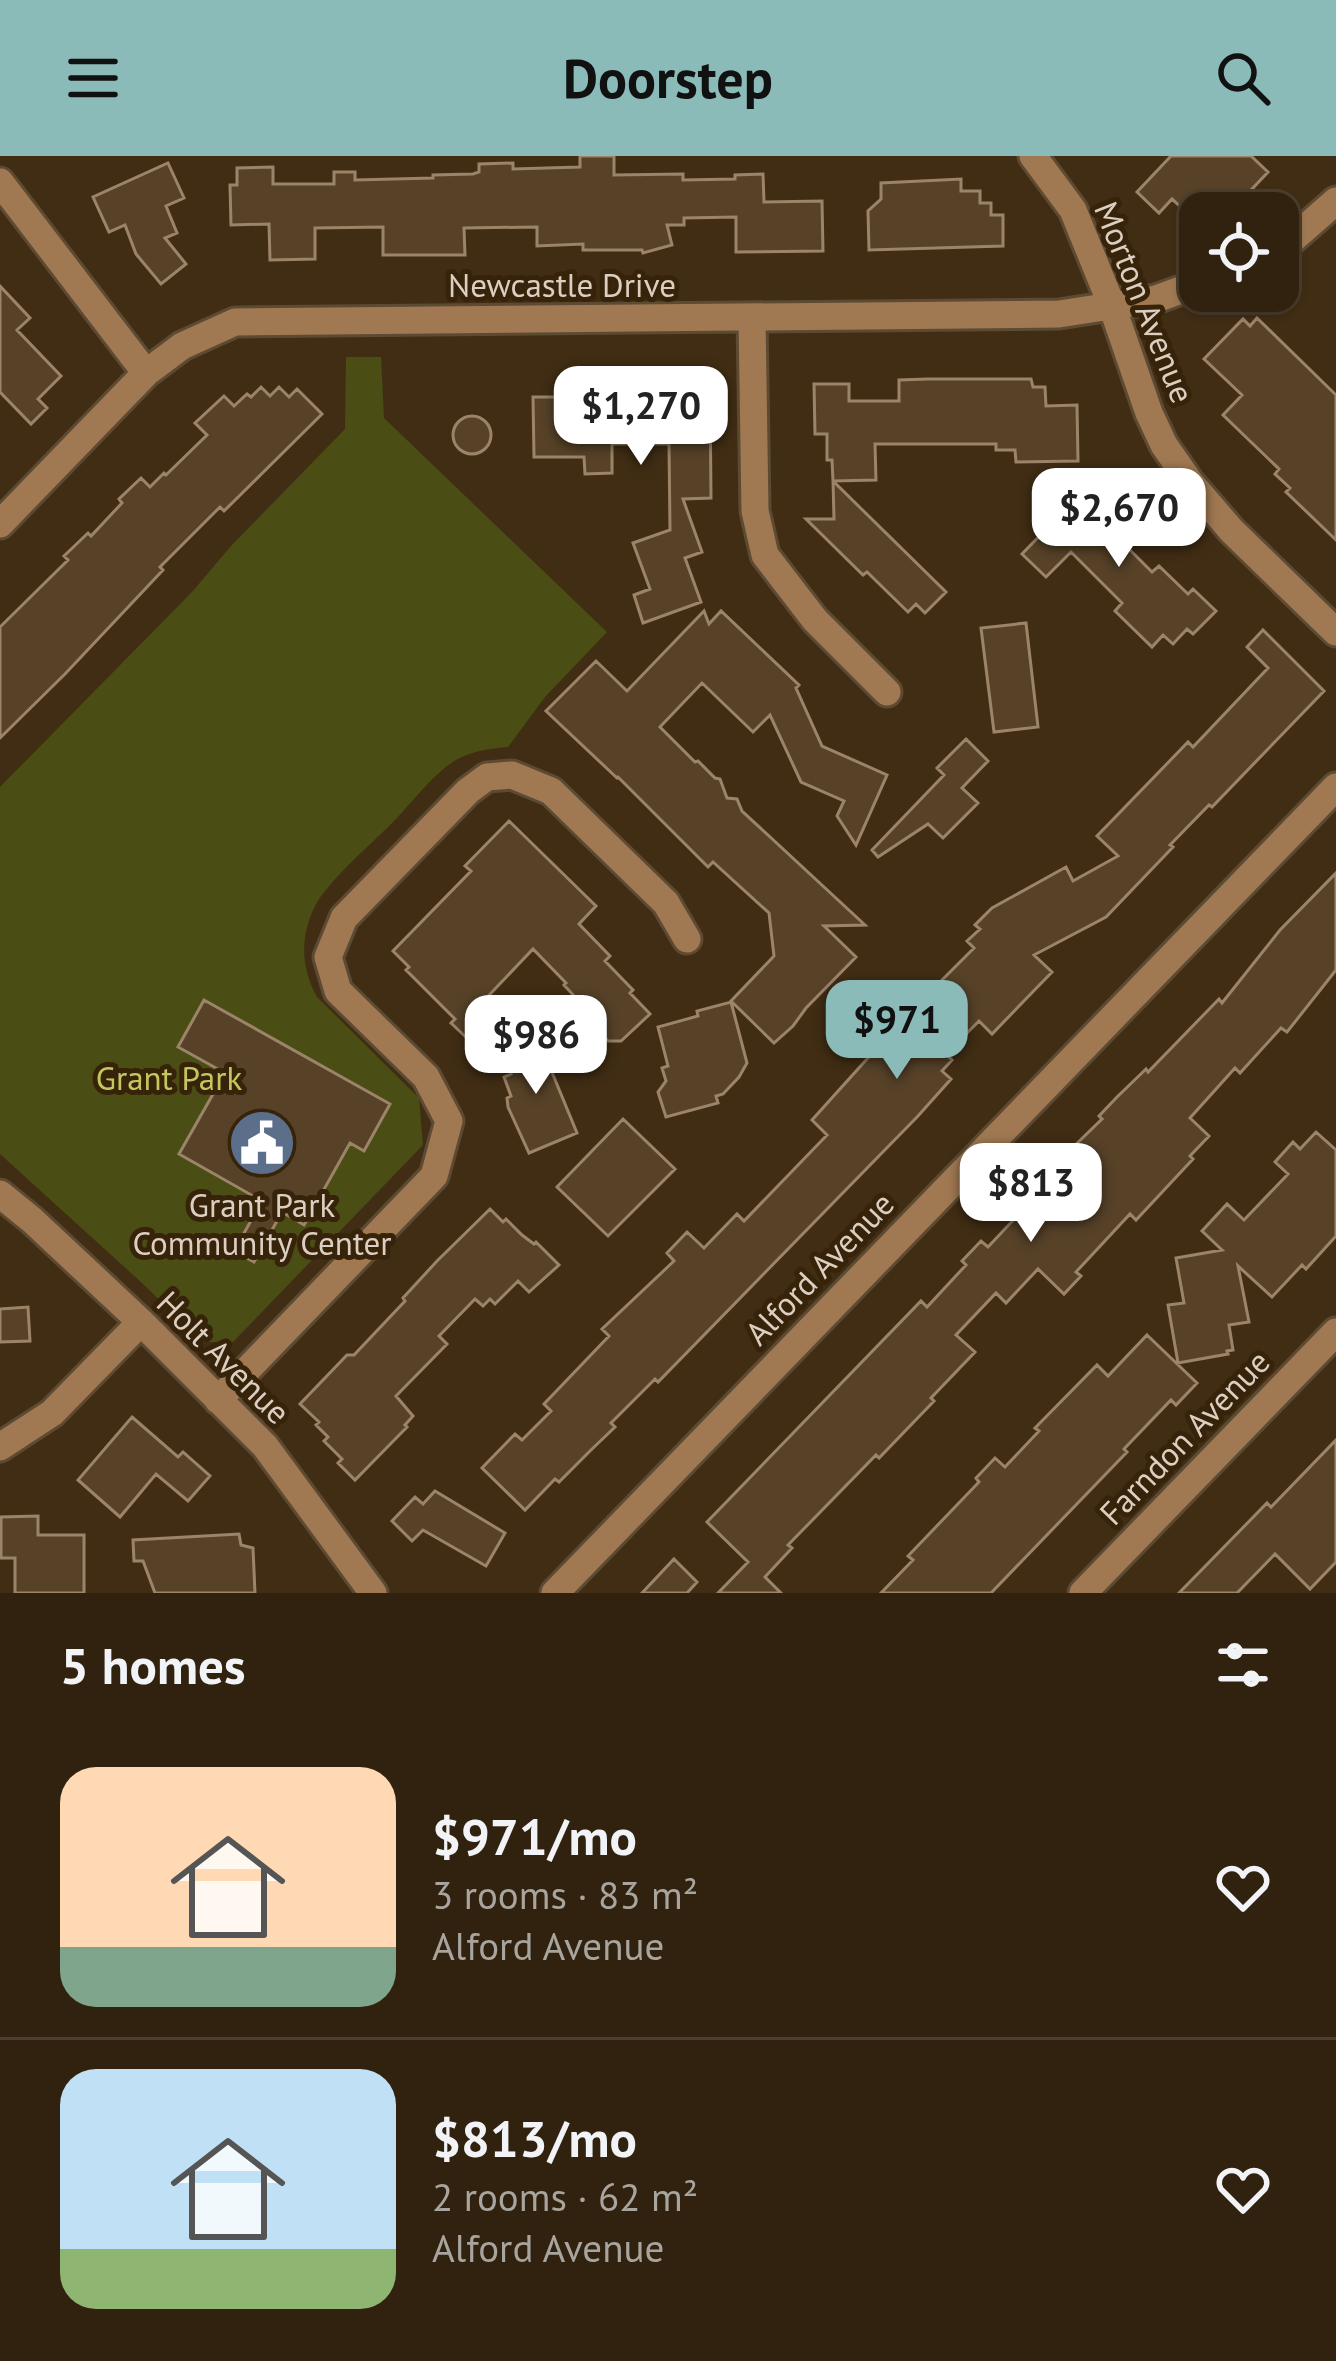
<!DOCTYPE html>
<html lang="en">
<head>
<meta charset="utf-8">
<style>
	:root { --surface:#31220f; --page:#392a18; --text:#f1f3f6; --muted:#a8a49e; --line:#4c3f2f; --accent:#8bbbb9 }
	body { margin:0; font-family:"PT Sans",sans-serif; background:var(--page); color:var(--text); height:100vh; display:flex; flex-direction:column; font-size:45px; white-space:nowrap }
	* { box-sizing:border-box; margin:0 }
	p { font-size:39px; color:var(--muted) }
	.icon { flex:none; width:66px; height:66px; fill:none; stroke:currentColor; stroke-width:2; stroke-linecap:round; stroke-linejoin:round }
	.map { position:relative; height:1437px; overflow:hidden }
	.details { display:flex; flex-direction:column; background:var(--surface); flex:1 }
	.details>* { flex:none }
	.buttons { position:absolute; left:1179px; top:36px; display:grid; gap:24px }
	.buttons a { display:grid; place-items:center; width:120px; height:120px; border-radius:24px; background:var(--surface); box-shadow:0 3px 9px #0004,0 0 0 3px var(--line); font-size:60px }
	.price { position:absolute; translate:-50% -102px; padding:0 27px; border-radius:24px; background:#fff; color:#222; font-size:39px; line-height:78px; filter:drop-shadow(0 3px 6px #0008) }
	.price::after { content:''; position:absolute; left:50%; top:72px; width:36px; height:27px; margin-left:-18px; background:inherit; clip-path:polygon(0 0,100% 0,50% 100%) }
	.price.active { background:var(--accent); color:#111 }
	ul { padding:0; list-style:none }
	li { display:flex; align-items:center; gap:36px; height:300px; padding:0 60px }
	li+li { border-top:3px solid var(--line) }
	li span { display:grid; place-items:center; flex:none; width:336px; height:240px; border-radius:36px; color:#555 }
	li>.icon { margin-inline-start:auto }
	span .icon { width:144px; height:144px; fill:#fffc; stroke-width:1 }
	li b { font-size:51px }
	h2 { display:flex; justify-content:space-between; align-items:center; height:144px; padding:0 60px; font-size:51px }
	header { display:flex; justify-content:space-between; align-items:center; height:156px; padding:0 60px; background:var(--accent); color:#111; font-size:54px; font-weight:700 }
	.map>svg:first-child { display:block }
	.green { fill:#4a4d14 }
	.building { fill:#574228; stroke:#9c8469; stroke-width:3 }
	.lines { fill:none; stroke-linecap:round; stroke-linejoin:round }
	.minor-casing { stroke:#5d4a33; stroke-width:33 }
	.minor { stroke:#a07952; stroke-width:27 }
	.labels { text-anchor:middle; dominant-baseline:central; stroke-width:10; stroke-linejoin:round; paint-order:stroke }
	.street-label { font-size:33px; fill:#dccfc1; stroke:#362309 }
	.park-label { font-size:33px; fill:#c2c85d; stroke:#362309 }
	.poi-label { font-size:33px; fill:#dccfc1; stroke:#362309 }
</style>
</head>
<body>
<header><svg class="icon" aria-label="menu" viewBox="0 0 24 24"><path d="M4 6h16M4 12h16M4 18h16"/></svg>Doorstep<svg class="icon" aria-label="search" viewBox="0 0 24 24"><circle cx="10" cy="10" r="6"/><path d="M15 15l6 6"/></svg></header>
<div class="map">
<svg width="1336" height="1437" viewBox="0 0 1336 1437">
	<rect width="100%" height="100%" fill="#412d14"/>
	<path class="green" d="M 346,201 L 381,201 L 384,262 L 607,476 L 545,541 L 508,591 C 486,593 465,596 447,610 C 428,625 412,646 395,664 C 373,687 328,724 314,752 C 300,782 301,812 317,841 L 419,942 L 423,989 L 233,1186 L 202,1186 L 142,1127 L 0,998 L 0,631 L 192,436 L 231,390 L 345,273 Z"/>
	<path class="building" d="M 580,0 L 614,0 L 614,19 L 683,18 L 683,24 L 735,23 L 735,19 L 763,18 L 764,46 L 822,45 L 823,95 L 736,96 L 736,61 L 684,62 L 684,69 L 667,69 L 672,89 L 643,97 L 642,94 L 583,94 L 583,88 L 537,90 L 537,71 L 464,72 L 465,99 L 383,99 L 383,71 L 315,72 L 315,103 L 270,104 L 269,68 L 231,69 L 230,29 L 237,29 L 237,12 L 273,11 L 273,28 L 334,28 L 334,16 L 355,16 L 355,24 L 433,22 L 433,19 L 473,18 L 479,16 L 479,8 L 513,7 L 513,13 L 580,11 Z
		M 1171,0 L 1251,0 L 1268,16 L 1235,51 L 1227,43 L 1213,57 L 1193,55 L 1189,59 L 1172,43 L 1159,57 L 1137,36 Z
		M 168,7 L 184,42 L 166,50 L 177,77 L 165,82 L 186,108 L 161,128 L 136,98 L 125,69 L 109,76 L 93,41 Z
		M 961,23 L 961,35 L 980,35 L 980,47 L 991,47 L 991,59 L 1003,59 L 1003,90 L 869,94 L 868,55 L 881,43 L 881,27 Z
		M 0,130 L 30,162 L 17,174 L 61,220 L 38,243 L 47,252 L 31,268 L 0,236 Z
		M 1257,162 L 1336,239 L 1336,384 L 1286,336 L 1290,332 L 1275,318 L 1279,313 L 1223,259 L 1242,239 L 1204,203 L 1243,163 L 1250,170 Z
		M 928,223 L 1031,223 L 1033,231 L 1045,231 L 1046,250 L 1077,249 L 1078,305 L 1016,306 L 1015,294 L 996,294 L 996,288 L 875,288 L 876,324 L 833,325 L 832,304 L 827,304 L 827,278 L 815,278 L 814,228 L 849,228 L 849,245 L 899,245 L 899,224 Z
		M 261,231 L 270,240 L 279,231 L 289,241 L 297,233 L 322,258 L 224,355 L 220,351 L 160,411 L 163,414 L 65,518 L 0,582 L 0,471 L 68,404 L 64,400 L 88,377 L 91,380 L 122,347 L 119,343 L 141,322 L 150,331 L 164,317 L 166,319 L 207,279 L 195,267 L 224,240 L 234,250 L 247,238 L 251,241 Z
		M 576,231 L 610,231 L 611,236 L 710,231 L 711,342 L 683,343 L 702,396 L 685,402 L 701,446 L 643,467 L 634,439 L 650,433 L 633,387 L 670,374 L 669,288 L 612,288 L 612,317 L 585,318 L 584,301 L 534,301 L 533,241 L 576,241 Z
		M453 279a19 19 0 1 1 38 0a19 19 0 1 1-38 0Z
		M 1095,323 L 1119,346 L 1101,365 L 1152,416 L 1159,410 L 1188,438 L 1193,433 L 1216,455 L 1193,478 L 1187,473 L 1173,488 L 1163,479 L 1152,491 L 1115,455 L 1122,447 L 1071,396 L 1046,421 L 1022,398 Z
		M 833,325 L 946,436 L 925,457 L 916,448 L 908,456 L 867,416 L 863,419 L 806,363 L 834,363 Z
		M 704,455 L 709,468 L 721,455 L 799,529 L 796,532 L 822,590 L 887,619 L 856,689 L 837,660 L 844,645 L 801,626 L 770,559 L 753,576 L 702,527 L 660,571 L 695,606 L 698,605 L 715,622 L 720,623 L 727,642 L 737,643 L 742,655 L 865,769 L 824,770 L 856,801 L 806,852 L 793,870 L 774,887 L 731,845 L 774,800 L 769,757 L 713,706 L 708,711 L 618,621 L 617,622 L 546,555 L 596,505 L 627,535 Z
		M 1026,467 L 1038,571 L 994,576 L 981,472 Z
		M 1263,474 L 1324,535 L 1212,651 L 1209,649 L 1170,689 L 1173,691 L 1106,761 L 1034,799 L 1052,816 L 992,878 L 979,865 L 946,898 L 952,904 L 942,915 L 951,923 L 918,960 L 658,1226 L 655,1223 L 611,1267 L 615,1271 L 591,1294 L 559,1326 L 555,1323 L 525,1354 L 482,1312 L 515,1278 L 522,1284 L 551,1255 L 544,1248 L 609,1180 L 602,1173 L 674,1105 L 667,1097 L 687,1076 L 704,1092 L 737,1058 L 744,1065 L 827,979 L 812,964 L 876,893 L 851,868 L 865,854 L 881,869 L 921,827 L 930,836 L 974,792 L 967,785 L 980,773 L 975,769 L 992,752 L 1066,711 L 1073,725 L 1118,700 L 1097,680 L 1188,586 L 1193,591 L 1268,512 L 1247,491 Z
		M 966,583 L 988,605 L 962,632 L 978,647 L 943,682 L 928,668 L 878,701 L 872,694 L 944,619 L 937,612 Z
		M 509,665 L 596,750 L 579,768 L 610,800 L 605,805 L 633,834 L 630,837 L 650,858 L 621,885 L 608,885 L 573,844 L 576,842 L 564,829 L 566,827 L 533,793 L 475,854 L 489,867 L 471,886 L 451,867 L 455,863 L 406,814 L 409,811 L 393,795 L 471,715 L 465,710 Z
		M 1336,717 L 1336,814 L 1287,876 L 1281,872 L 1240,917 L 1235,912 L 1190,962 L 1209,980 L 1190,1000 L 1193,1003 L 1136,1064 L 1130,1058 L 1076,1116 L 1081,1120 L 1064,1138 L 1038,1113 L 1006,1147 L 996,1137 L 956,1179 L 975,1196 L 931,1242 L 934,1245 L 879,1302 L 876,1299 L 788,1389 L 792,1392 L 765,1421 L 781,1437 L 718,1437 L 748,1406 L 707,1366 L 921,1145 L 927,1151 L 966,1109 L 962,1105 L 981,1085 L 988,1091 L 1035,1041 L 1027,1034 L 1065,996 L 1067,997 L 1102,963 L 1099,960 L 1117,941 L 1146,913 L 1148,916 L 1219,843 L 1222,847 L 1280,774 Z
		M 204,844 L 390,948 L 364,995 L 350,987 L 304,1069 L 282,1056 L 254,1106 L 234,1095 L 262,1045 L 179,998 L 225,917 L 178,891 Z
		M 731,846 L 747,907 L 739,921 L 723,938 L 716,940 L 718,947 L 666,961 L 658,936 L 666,925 L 662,912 L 668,910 L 658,871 L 698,860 L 697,855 Z
		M 537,880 L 577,977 L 529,997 L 508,951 L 507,942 L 511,940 L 504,921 L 511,918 L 501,895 Z
		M 623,963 L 675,1013 L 608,1080 L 557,1031 Z
		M 1316,976 L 1336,994 L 1336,1080 L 1306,1113 L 1302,1109 L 1272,1141 L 1238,1110 L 1249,1166 L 1229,1169 L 1233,1194 L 1227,1195 L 1228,1198 L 1178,1207 L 1168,1149 L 1184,1147 L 1176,1102 L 1222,1094 L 1202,1075 L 1227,1048 L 1244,1064 L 1288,1018 L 1275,1006 L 1293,986 L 1300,993 Z
		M 490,1053 L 503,1066 L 506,1063 L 522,1079 L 534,1088 L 536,1086 L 559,1109 L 529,1136 L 518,1125 L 495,1148 L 490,1143 L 483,1150 L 475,1143 L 439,1180 L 447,1188 L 396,1240 L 413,1260 L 405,1269 L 407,1271 L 355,1324 L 338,1307 L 342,1303 L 324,1285 L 328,1281 L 316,1269 L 319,1266 L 300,1248 L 347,1199 L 354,1199 L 405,1145 L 403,1142 L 437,1105 Z
		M 28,1151 L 30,1185 L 0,1186 L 0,1153 Z
		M 1147,1179 L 1197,1227 L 1176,1249 L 1171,1244 L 1124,1293 L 1127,1296 L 991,1437 L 881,1437 L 913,1404 L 908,1400 L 979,1326 L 976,1322 L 995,1302 L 1005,1311 L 1039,1275 L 1035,1272 L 1097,1209 L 1108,1220 Z
		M 132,1261 L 178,1301 L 183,1296 L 210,1320 L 188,1345 L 156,1318 L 120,1361 L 78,1324 Z
		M 1336,1284 L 1336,1406 L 1310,1433 L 1275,1398 L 1237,1437 L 1179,1437 L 1267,1347 L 1271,1351 Z
		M 435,1335 L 505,1377 L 486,1410 L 423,1374 L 412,1385 L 392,1365 L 415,1341 L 423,1348 Z
		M 38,1360 L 38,1379 L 84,1379 L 84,1437 L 15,1437 L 15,1402 L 1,1402 L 1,1361 Z
		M 239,1378 L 241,1389 L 253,1392 L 255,1437 L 155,1437 L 143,1405 L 134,1405 L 133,1384 Z
		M 674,1403 L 697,1426 L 687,1437 L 642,1437 Z"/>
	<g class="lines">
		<g class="minor-casing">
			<path id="minor" d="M 1033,0 L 1073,54 L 1112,150 L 1149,257 L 1164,289 L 1189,325 L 1231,374 L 1336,476
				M 0,26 L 146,217
				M 1278,96 L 1336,45
				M 752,162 L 755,355 L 765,399 L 815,464 L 887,536
				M 0,368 L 146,217 L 182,190 L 235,166 L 1059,158 L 1156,143 L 1200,127
				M 0,1038 L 32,1064 L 141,1166 L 265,1290 L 373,1437
				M 218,1244 L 434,1020 L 449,965 L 426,921 L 338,835 L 328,801 L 344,762 L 468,635 L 487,621 L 512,619 L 551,635 L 666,747 L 687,783
				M 0,1291 L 52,1257 L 141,1166
				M 555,1437 L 1336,631
				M 1083,1437 L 1336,1176"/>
		</g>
		<use href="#minor" class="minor"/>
	</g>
	<defs>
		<g id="civic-disc" transform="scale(3.45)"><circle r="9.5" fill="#5c6f8a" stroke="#362309"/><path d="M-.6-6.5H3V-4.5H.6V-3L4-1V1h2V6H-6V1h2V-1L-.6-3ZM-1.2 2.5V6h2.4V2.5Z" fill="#fff"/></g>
	</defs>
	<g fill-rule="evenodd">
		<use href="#civic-disc" x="262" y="987"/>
	</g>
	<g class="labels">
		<g class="street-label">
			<text x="562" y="128">Newcastle Drive</text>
			<text transform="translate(1145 146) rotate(68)">Morton Avenue</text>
			<text transform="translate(819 1112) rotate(-46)">Alford Avenue</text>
			<text transform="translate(224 1201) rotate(45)">Holt Avenue</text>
			<text transform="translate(1184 1281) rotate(-46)">Farndon Avenue</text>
		</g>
		<g class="park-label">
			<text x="169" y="921">Grant Park</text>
		</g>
		<g class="poi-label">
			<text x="262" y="1048">Grant Park<tspan x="262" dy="38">Community Center</tspan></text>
		</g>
	</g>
</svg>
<div class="buttons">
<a><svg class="icon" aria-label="locate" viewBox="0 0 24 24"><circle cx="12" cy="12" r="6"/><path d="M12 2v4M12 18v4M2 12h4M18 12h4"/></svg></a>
</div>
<b class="price" style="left:641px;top:312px">$1,270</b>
<b class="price" style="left:1119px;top:414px">$2,670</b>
<b class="price active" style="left:897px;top:926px">$971</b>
<b class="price" style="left:536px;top:941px">$986</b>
<b class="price" style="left:1031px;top:1089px">$813</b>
</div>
<section class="details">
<h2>5 homes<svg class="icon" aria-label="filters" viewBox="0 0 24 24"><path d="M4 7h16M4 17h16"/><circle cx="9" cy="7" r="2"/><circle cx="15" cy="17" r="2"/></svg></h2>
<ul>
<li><span style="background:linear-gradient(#ffd9b3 75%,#7fa58c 0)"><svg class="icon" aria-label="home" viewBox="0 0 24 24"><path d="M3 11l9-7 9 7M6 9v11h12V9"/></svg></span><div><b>$971/mo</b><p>3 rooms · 83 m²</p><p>Alford Avenue</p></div><svg class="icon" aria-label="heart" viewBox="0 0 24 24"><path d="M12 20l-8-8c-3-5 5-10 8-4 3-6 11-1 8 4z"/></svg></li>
<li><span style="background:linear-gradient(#bfe0f5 75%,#8fb573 0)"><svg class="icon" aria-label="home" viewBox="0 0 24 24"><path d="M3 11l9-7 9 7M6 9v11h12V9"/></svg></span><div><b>$813/mo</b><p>2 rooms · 62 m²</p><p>Alford Avenue</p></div><svg class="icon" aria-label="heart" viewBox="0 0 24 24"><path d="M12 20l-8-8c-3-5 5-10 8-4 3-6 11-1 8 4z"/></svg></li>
</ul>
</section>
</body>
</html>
